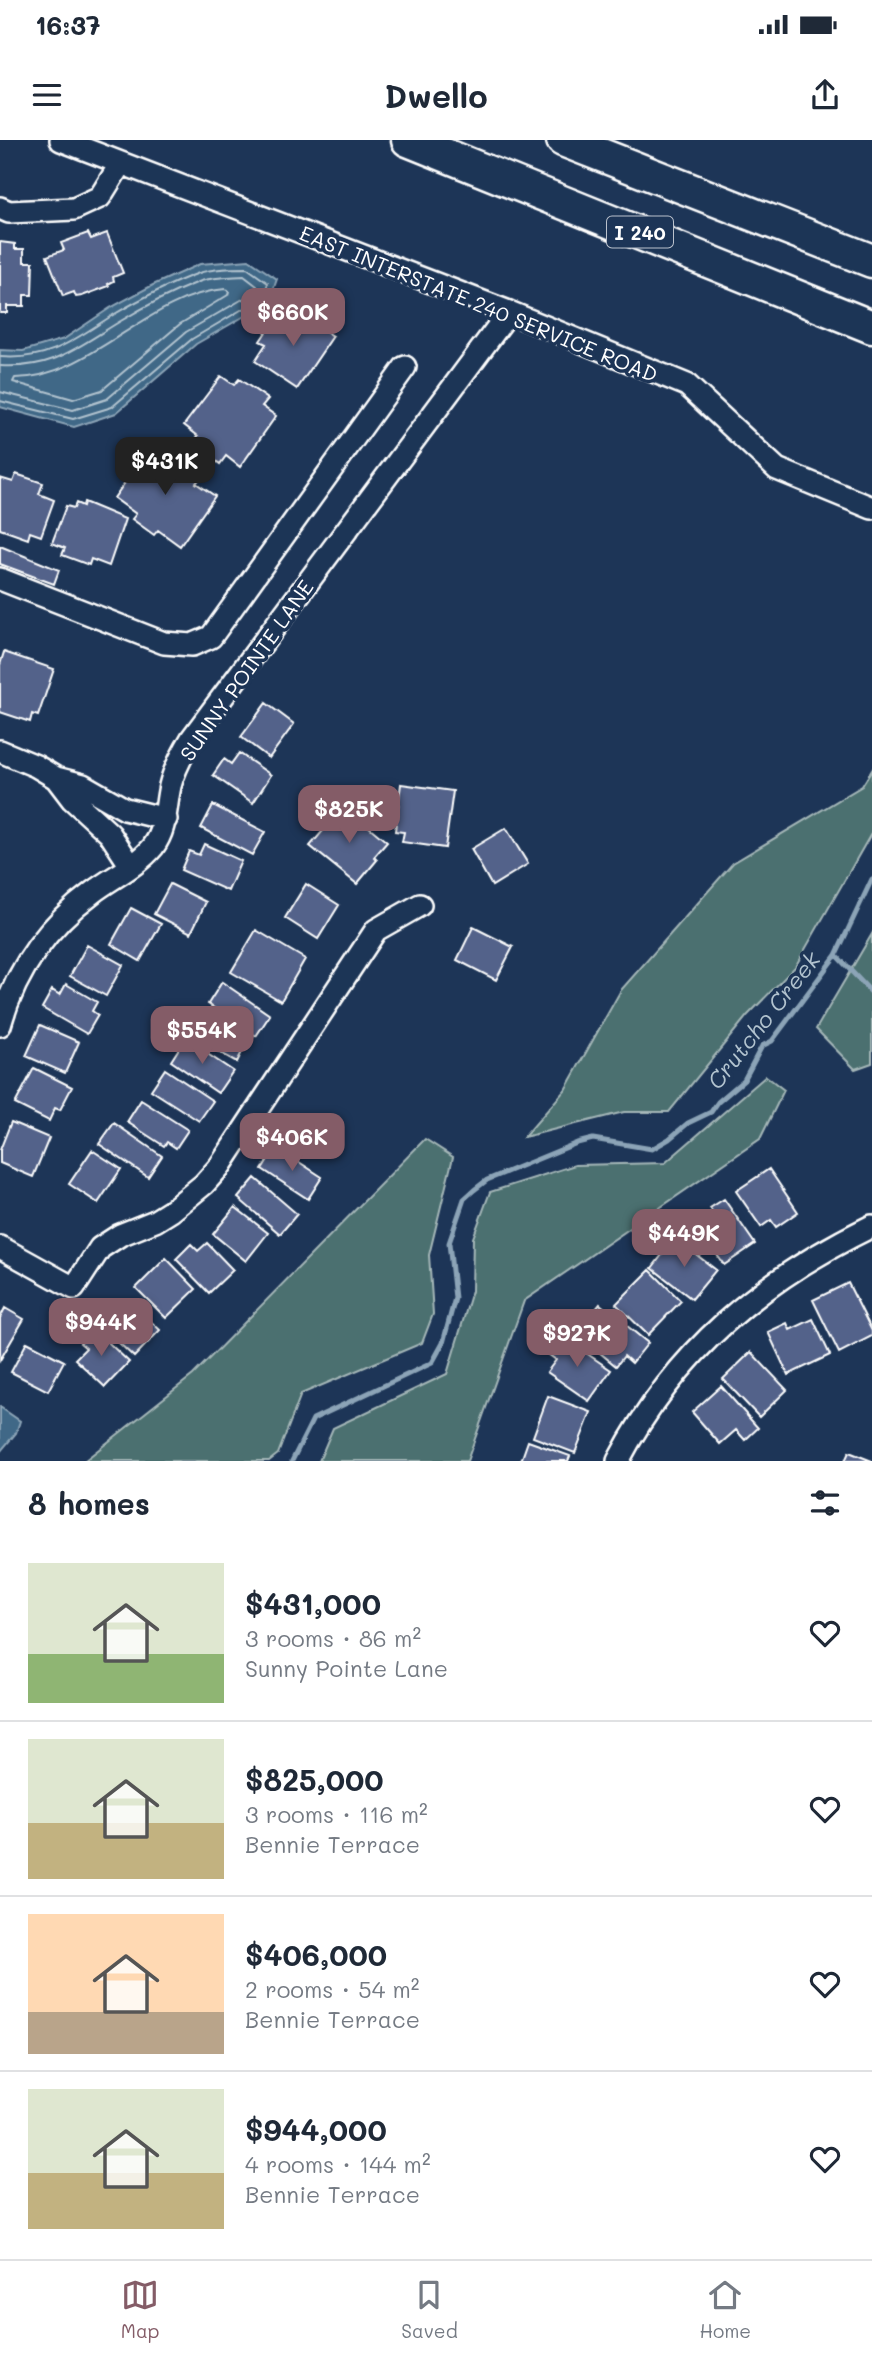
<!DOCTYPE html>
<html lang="en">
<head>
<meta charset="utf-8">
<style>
	:root { --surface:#fff; --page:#f2f2f3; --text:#1f2937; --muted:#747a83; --line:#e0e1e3; --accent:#845c67 }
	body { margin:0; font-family:Mali,sans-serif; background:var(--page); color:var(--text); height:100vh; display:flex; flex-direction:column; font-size:26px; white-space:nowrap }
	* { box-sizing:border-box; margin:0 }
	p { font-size:23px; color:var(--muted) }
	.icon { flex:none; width:38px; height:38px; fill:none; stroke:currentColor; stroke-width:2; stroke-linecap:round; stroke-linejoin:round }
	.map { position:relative; height:1321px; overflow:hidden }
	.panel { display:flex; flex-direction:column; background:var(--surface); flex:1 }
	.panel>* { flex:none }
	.price { position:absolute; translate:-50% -60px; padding:0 16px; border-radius:14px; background:var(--accent); color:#fff; font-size:23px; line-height:46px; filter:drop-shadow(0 2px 4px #0008) }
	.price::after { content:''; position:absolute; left:50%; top:42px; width:21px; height:16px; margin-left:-10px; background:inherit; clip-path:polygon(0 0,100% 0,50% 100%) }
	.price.current { background:#222; color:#fff }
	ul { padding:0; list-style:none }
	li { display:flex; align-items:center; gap:21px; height:175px; padding:0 28px }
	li+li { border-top:2px solid var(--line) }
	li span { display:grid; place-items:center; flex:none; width:196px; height:140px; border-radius:0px; color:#555 }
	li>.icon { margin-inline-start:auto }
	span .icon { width:84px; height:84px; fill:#fffc; stroke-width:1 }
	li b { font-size:30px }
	h2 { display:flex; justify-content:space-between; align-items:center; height:84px; padding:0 28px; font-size:30px }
	.status { display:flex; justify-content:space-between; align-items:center; height:49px; padding:0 35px; background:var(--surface); direction:ltr }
	.status svg { height:19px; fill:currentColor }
	header { display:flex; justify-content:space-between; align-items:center; height:91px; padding:0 28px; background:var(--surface); font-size:32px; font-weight:700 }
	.menu { display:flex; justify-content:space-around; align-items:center; height:98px; border-top:2px solid var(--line); background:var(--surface); font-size:19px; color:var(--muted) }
	.menu a { display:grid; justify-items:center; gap:4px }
	.menu .current { color:var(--accent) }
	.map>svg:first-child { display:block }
	.green { fill:#4b6f70; stroke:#a5b7b8; stroke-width:2 }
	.water { fill:#3f6887; stroke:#8ca4b7; stroke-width:2 }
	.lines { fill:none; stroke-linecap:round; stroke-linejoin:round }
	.shore { stroke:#b2c3cf; stroke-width:2 }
	.stream { stroke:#8ca4b7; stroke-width:5 }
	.building { fill:#52628a; stroke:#fff; stroke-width:2 }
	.minor-casing { stroke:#fff; stroke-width:26 }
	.highway-casing { stroke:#fff; stroke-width:37 }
	.minor { stroke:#1d3557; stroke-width:21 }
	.highway { stroke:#1d3557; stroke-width:32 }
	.labels { text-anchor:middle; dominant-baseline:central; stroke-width:7; stroke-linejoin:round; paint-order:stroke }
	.shield { fill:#1d3557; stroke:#bbc2cd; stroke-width:2 }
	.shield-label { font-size:19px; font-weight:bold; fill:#fff }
	.street-label { font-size:21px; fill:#fff; stroke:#1d3557 }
	.water-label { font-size:23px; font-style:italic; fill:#b2c3cf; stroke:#1d3557 }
</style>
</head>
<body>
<div class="status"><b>16:37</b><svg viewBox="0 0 49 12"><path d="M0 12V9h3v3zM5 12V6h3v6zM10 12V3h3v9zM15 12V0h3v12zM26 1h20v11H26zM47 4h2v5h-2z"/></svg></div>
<header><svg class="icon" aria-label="menu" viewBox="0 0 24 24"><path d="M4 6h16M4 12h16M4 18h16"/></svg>Dwello<svg class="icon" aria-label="share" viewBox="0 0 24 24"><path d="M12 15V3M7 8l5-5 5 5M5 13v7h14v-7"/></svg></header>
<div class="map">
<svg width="872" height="1321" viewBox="0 0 872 1321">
	<rect width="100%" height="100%" fill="#1d3557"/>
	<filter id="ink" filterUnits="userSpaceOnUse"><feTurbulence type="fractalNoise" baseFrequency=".0143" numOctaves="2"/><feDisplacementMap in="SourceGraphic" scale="14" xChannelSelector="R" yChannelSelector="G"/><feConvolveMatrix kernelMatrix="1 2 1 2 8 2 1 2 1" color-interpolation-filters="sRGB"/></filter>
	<g filter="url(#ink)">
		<path class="green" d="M 872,630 L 872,692 L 795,827 L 747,876 L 669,972 L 624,972 L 524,997 L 565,950 L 621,850 L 733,723 L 862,646 Z
			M 872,794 L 872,923 L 855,929 L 816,889 Z
			M 766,936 L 784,950 L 760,999 L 524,1161 L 467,1321 L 319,1321 L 333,1288 L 447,1234 L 472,1151 L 473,1098 L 490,1052 L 575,1025 L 665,1023 Z
			M 425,999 L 453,1017 L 429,1115 L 433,1174 L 422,1203 L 301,1254 L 278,1314 L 269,1321 L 84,1321 L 193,1235 Z"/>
		<path class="water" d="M 249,120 L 277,139 L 269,162 L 196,204 L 116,273 L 74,287 L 0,267 L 0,210 L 23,211 L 64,199 L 110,168 L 153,145 L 200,124 Z
			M 0,1267 L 20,1281 L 16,1293 L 0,1312 Z"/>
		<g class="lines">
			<path class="shore" d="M 225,149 L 229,151 L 228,155 L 180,184 L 102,250 L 73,259 L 13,242 L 15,238 C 90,238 148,155 225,149 Z
				M 0,217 C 49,221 74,200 113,175 C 140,159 169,144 199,133 C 213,128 232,128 247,128 L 268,143 L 263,157 L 192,199 L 112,267 L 73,279 L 0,261
				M 0,226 C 54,229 76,208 119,182 C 145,166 173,152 201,141 C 214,137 231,137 244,136 L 257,146 L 255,152 L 186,192 L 107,259 L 73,270 L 0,252"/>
			<path class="stream" d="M 836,815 L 872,853
				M 292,1321 L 313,1279 L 432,1223 L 443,1203 L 455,1158 L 449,1103 L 464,1059 L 474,1050 L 487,1040 L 577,1003 L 593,999 L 652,1009 L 669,999 L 688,983 L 711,972 L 718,962 L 744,940 L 762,906 L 772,901 L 836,815 L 872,739"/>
		</g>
		<path class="building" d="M 88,93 L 91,99 L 107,93 L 123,133 L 113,137 L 114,141 L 108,144 L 109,146 L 82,156 L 76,157 L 74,152 L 63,156 L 47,116 L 64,110 L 61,103 Z
			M 0,102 L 15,104 L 15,109 L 24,109 L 24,122 L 33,122 L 32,155 L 24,155 L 24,166 L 7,166 L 7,173 L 0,173 Z
			M 292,169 L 333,196 L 297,249 L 255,221 L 266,204 L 260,201 L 276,177 L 283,182 Z
			M 221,236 L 234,245 L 239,239 L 268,259 L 262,266 L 276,276 L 240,327 L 226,316 L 220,324 L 193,304 L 198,296 L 184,285 Z
			M 149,309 L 172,325 L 177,317 L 203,335 L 196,343 L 215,356 L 180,406 L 158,390 L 154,395 L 132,379 L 136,374 L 114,358 Z
			M 16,334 L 43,343 L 39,354 L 54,360 L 41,396 L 30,392 L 28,399 L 0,389 L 0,338 L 13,342 Z
			M 84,362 L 125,379 L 109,426 L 91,419 L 89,425 L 62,415 L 65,408 L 52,403 L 66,366 L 74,368 L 76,363 L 83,366 Z
			M 0,406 L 59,430 L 54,444 L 0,424 Z
			M 4,512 L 54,529 L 38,576 L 32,574 L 30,582 L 0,572 L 0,525 Z
			M 266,563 L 294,584 L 269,618 L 241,597 Z
			M 239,613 L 271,635 L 253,663 L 213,635 L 224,619 L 231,624 Z
			M 401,644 L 453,651 L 445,708 L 402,702 L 404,692 L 395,691 Z
			M 213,665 L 265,692 L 252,715 L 201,688 Z
			M 344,666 L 387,702 L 374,717 L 377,720 L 357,744 L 310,706 Z
			M 506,688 L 528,724 L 492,746 L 471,709 Z
			M 204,704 L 241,721 L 228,751 L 181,730 L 189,711 L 199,715 Z
			M 170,744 L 206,762 L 191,793 L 154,774 Z
			M 306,744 L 339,765 L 318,799 L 285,778 Z
			M 131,768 L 161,784 L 140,821 L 111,804 Z
			M 473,787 L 513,807 L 496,840 L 457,820 Z
			M 256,790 L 305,819 L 281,861 L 231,832 Z
			M 87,805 L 123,825 L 106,856 L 70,836 Z
			M 222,842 L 270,875 L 256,896 L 208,864 Z
			M 66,844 L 97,862 L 92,871 L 98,875 L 87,894 L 42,868 L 52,850 L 60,855 Z
			M 201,872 L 249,898 L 237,922 L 188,895 Z
			M 40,885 L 79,902 L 65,933 L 26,916 Z
			M 185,899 L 233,931 L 218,953 L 171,921 Z
			M 34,928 L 72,947 L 60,970 L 55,968 L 49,981 L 15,964 Z
			M 165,929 L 213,961 L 199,981 L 151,950 Z
			M 141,960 L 188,990 L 176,1008 L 167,1002 L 164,1006 L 127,982 Z
			M 11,982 L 49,998 L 33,1037 L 0,1023 L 0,1010 Z
			M 114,983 L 162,1016 L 148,1037 L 99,1004 Z
			M 276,1007 L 322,1037 L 308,1059 L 262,1029 Z
			M 92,1010 L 121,1029 L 98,1063 L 69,1044 Z
			M 769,1029 L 798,1072 L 776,1087 L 771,1080 L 761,1087 L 736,1051 Z
			M 255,1038 L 297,1074 L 280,1094 L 238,1058 Z
			M 724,1059 L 755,1104 L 724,1125 L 700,1090 L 717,1078 L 710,1068 Z
			M 235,1067 L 268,1093 L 246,1121 L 213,1094 Z
			M 675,1098 L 716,1130 L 692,1159 L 652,1128 Z
			M 207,1103 L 233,1130 L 209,1153 L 176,1119 L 191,1104 L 198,1111 Z
			M 166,1118 L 196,1149 L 166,1178 L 136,1148 Z
			M 650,1130 L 681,1161 L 648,1195 L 616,1164 Z
			M 848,1143 L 872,1191 L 872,1196 L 839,1213 L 813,1160 Z
			M 128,1160 L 160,1190 L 134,1217 L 102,1187 Z
			M 600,1164 L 648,1203 L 632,1223 L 624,1216 L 616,1226 L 576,1193 Z
			M 5,1168 L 24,1179 L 0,1220 L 0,1178 Z
			M 813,1179 L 830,1215 L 788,1235 L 768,1192 L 787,1183 L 790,1190 Z
			M 93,1188 L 129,1222 L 105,1247 L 75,1219 L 86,1208 L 80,1203 Z
			M 561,1196 L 611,1230 L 589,1261 L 547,1232 L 556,1220 L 548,1214 Z
			M 27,1202 L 64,1221 L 48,1251 L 11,1232 Z
			M 751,1212 L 787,1250 L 759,1277 L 723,1239 Z
			M 721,1246 L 758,1288 L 745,1300 L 736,1290 L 720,1304 L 692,1272 Z
			M 548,1256 L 591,1272 L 575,1313 L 533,1297 Z
			M 528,1301 L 570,1316 L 568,1321 L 521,1321 Z
			M 849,1312 L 872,1321 L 845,1321 Z"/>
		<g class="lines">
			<g class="minor-casing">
				<path id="minor" d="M 61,0 L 509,172 L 687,245 L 777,329 L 872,368
					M 0,68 L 9,72 L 74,69 L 100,57 L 121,23
					M 0,439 L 164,503 L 192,505 L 211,497 L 405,227
					M 0,611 L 36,626 L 56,638 L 83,645 L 125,669 L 166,679
					M 56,638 L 72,659 L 110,694 L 131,726
					M 0,885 C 16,830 47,786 93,752 C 113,737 137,726 153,707 C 167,688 165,668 170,646 C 174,629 183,613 192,598 L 509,172
					M 0,1107 L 74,1148 L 100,1108 L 120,1095 L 155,1081 L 171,1071 L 204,1044 L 220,1026 L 376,790 L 420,765
					M 618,1321 C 676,1211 761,1140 872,1086"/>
			</g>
			<g class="highway-casing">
				<path id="highway" d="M 408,0 L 872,187
					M 563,0 L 872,121"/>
			</g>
			<use href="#minor" class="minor"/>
			<use href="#highway" class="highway"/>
		</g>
	</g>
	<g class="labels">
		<rect class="shield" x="607" y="76.5" width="66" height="31" rx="5"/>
		<g class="shield-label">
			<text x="640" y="92">I 240</text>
		</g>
		<g class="street-label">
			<text transform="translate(479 163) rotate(22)">EAST INTERSTATE 240 SERVICE ROAD</text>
			<text transform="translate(246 530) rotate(-55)">SUNNY POINTE LANE</text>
		</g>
		<g class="water-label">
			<text transform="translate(763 880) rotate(-52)">Crutcho Creek</text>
		</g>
	</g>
</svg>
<b class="price" style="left:293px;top:208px">$660K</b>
<b class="price current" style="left:165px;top:357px">$431K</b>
<b class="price" style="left:349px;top:705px">$825K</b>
<b class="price" style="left:202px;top:926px">$554K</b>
<b class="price" style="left:292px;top:1033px">$406K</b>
<b class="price" style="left:684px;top:1129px">$449K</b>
<b class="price" style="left:101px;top:1218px">$944K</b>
<b class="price" style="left:577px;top:1229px">$927K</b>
</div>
<section class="panel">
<h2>8 homes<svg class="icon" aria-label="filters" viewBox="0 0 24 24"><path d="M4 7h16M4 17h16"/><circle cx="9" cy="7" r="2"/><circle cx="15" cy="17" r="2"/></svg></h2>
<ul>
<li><span style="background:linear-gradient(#dfe7d0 65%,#8fb573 0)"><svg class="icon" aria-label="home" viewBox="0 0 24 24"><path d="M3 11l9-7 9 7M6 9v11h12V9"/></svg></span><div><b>$431,000</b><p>3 rooms · 86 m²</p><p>Sunny Pointe Lane</p></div><svg class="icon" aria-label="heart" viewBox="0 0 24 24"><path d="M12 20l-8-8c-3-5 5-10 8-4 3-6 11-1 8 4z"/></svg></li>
<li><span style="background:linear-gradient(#dfe7d0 60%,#c2b280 0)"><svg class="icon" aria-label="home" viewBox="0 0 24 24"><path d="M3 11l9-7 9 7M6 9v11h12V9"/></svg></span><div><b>$825,000</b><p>3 rooms · 116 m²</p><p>Bennie Terrace</p></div><svg class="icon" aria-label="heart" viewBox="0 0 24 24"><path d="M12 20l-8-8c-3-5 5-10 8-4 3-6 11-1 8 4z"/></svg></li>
<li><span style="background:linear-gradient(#ffd9b3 70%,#b9a48a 0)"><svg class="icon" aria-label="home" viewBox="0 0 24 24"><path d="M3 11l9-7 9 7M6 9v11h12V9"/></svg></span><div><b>$406,000</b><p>2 rooms · 54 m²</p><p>Bennie Terrace</p></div><svg class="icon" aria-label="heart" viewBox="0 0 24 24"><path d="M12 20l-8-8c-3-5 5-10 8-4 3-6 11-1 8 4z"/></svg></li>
<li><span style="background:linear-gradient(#dfe7d0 60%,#c2b280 0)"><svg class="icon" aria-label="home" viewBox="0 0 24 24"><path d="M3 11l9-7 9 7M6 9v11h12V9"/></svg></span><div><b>$944,000</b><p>4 rooms · 144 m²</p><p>Bennie Terrace</p></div><svg class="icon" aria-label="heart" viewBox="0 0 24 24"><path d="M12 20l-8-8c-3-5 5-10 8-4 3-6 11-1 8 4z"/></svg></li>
</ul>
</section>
<nav class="menu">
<a class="current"><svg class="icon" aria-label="map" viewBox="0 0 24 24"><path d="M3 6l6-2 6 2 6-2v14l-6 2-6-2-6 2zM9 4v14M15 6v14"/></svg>Map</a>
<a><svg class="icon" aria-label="saved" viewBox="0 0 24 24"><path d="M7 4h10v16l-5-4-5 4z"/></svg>Saved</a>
<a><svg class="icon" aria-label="home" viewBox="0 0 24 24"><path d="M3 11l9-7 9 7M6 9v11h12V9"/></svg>Home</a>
</nav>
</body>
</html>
